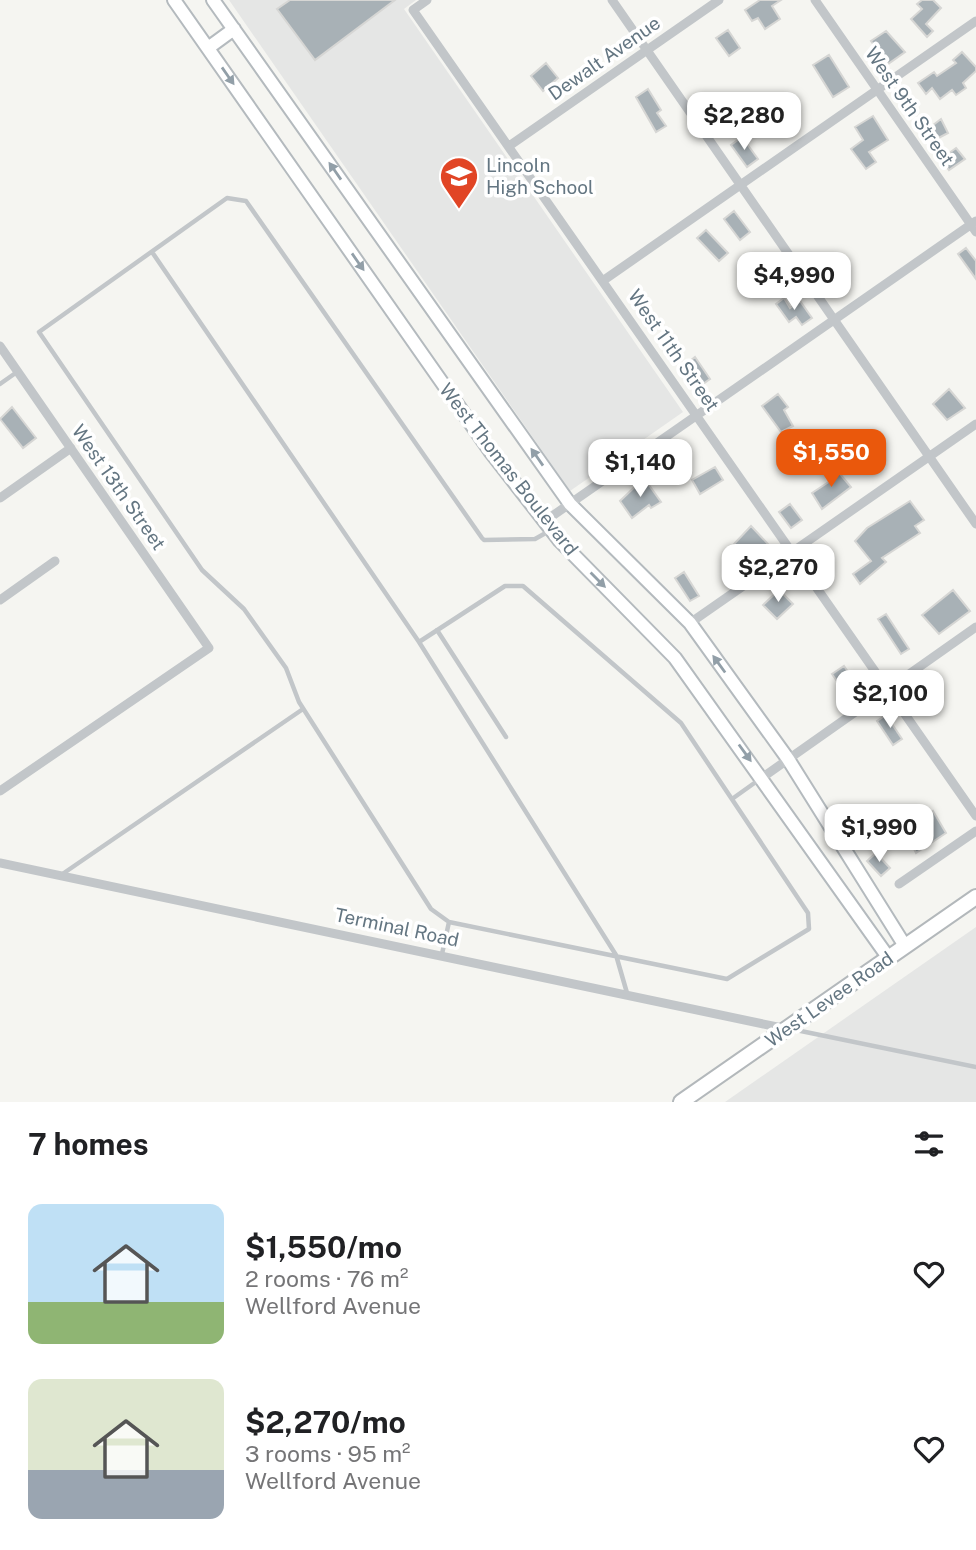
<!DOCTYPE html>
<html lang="en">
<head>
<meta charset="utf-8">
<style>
	:root { --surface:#fff; --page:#f2f2f2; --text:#202124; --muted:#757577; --accent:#ea580c }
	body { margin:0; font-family:"Public Sans",sans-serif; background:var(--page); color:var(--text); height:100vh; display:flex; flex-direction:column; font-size:26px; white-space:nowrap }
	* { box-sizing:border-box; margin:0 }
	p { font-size:23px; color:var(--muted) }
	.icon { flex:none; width:38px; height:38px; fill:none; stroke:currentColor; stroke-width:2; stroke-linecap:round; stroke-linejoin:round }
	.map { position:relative; height:1102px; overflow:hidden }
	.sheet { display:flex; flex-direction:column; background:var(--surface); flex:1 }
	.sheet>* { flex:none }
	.price { position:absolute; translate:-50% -60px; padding:0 16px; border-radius:14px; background:#fff; color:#222; font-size:23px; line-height:46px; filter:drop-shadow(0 2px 4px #0008) }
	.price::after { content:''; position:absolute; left:50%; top:42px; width:21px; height:16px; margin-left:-10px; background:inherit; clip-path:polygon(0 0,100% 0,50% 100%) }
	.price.current { background:var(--accent); color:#fff }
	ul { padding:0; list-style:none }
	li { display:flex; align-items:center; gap:21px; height:175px; padding:0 28px }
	li span { display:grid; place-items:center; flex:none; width:196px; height:140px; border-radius:14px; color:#555 }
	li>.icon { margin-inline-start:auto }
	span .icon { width:84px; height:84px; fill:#fffc; stroke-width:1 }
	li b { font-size:30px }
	h2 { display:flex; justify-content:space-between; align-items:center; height:84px; padding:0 28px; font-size:30px }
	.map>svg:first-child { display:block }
	.built { fill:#e5e6e5 }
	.building { fill:#a8b1b6; stroke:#d6d6d4; stroke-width:2 }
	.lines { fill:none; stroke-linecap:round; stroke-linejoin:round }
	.secondary-casing { stroke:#b4babe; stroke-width:16 }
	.primary-casing { stroke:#b3b8bb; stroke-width:18 }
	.lane { stroke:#c2c6c9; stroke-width:4.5 }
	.street { stroke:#c2c6c9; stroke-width:9 }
	.secondary { stroke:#fff; stroke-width:12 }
	.primary { stroke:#fff; stroke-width:14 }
	.oneway { fill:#929fa8 }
	.labels { text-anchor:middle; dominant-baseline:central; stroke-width:7; stroke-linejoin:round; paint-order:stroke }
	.street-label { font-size:19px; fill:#647682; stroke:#fff }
	.poi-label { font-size:19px; fill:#647682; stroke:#fff; text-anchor:start }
</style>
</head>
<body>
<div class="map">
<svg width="976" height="1102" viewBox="0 0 976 1102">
	<rect width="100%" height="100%" fill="#f5f5f1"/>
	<path class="built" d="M 229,0 L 416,0 L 404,9 L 683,412 L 570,491 Z
		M 976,927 L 976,1102 L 725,1102 Z"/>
	<path class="building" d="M 290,0 L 395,0 L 315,60 L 277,9 Z
		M 760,0 L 781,0 L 772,6 L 780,19 L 765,29 L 758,18 L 752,21 L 745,10 Z
		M 922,0 L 933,0 L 941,8 L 926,24 L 933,31 L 927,37 L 911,19 L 922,9 L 917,4 Z
		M 728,30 L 740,48 L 729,56 L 716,38 Z
		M 886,31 L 905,52 L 888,64 L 871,41 Z
		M 962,52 L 976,67 L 976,71 L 963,83 L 966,88 L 956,95 L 952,90 L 940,99 L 932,88 L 926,94 L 918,83 L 934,72 L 937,76 L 956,63 L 953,60 Z
		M 829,55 L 849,87 L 833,97 L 813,65 Z
		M 546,63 L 558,78 L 543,91 L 531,76 Z
		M 648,89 L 661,110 L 657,113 L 666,126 L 656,132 L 636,97 Z
		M 873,116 L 888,140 L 869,152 L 876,162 L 866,169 L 851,149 L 863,140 L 855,127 Z
		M 941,119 L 948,133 L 929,143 L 924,132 Z
		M 742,137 L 758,159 L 747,167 L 731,145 Z
		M 956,148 L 965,159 L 949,170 L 941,159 Z
		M 734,211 L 750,232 L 740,240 L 724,219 Z
		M 706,230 L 728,253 L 719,261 L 697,238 Z
		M 966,248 L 976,261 L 976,279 L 958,254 Z
		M 784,298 L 790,308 L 800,301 L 812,318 L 802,325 L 796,317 L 789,322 L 776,304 Z
		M 695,357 L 710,379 L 700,386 L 685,365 Z
		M 949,389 L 965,408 L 947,420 L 933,404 Z
		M 778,394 L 788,407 L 784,410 L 793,426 L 781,432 L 762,406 Z
		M 12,407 L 36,438 L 23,448 L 0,419 Z
		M 869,439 L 884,461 L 874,468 L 858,447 Z
		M 715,467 L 723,480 L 700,494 L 692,480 Z
		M 835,468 L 851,487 L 822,509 L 812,493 L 830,481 L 826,476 Z
		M 644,478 L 661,502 L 651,508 L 649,505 L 632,518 L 620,501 Z
		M 910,501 L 924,520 L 915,526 L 920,533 L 882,558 L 886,562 L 860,584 L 853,574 L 871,561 L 855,541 L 867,528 Z
		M 790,504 L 802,520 L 791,528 L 779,512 Z
		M 751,526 L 768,544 L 748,559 L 734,544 Z
		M 684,572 L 699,596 L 690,601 L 675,578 Z
		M 779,590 L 793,604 L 777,619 L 763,605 Z
		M 953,590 L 970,611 L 939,634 L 922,615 Z
		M 886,614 L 909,649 L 901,654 L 878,619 Z
		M 844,666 L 860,689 L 848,697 L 832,674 Z
		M 886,715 L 902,739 L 893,745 L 877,721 Z
		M 933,811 L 946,833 L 916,853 L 905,830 L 924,821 L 922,818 Z
		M 876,853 L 890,868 L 881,876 L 867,861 Z"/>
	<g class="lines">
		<g class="secondary-casing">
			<path id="secondary" d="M 174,0 L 490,451 L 560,541 L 675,658 L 888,957
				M 213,0 L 570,504 L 690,623 L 788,759 L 905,946
				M 208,48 L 234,29"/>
		</g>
		<g class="primary-casing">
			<path id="primary" d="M 681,1102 L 976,897"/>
		</g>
		<path class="lane" d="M 152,252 L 419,642 L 616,955 L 627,993
			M 0,384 L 17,372
			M 437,630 L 506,737
			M 419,642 L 505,586 L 523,586 L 681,723 L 808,913 L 809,929 L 727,979 L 449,922 L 431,909 L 299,702 L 286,668 L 244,609 L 202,570 L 39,332 L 227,198 L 246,201 L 482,538 L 484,540 L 535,539 L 551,530
			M 732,799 L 760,779
			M 61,875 L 303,709
			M 442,954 L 449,922
			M 791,1029 L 976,1067"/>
		<path class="street" d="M 427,0 L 413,10 L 976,816
			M 612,0 L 976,524
			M 815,0 L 976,232
			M 509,146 L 719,0
			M 604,280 L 976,21
			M 0,346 L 209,648 L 0,791
			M 0,498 L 71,448
			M 545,521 L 976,221
			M 0,600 L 55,561
			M 690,623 L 976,424
			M 763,777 L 976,627
			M 0,863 L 787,1029
			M 899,884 L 976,831"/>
		<use href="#secondary" class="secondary"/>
		<use href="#primary" class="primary"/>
	</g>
	<defs><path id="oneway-solid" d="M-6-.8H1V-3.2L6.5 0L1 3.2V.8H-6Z" transform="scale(1.75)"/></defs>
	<g class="oneway">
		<use href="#oneway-solid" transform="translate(228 76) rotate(55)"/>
		<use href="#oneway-solid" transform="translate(335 171) rotate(-125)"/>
		<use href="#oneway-solid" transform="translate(358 262) rotate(55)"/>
		<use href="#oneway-solid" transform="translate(537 457) rotate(-125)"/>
		<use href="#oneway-solid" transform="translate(598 580) rotate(45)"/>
		<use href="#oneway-solid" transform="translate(719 664) rotate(-126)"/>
		<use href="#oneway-solid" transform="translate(745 753) rotate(54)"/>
	</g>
	<defs>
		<g id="school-pin" transform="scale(2.0125)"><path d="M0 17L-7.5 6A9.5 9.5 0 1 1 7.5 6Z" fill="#e14525" stroke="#fff"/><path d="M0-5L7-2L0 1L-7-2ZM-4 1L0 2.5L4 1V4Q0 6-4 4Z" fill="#fff"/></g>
	</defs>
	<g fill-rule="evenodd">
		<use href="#school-pin" x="459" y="176"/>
	</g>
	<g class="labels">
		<g class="street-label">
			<text transform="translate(604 58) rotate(-35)">Dewalt Avenue</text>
			<text transform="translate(910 106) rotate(55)">West 9th Street</text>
			<text transform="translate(674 350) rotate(55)">West 11th Street</text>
			<text transform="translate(509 469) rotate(52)">West Thomas Boulevard</text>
			<text transform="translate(119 487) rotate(55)">West 13th Street</text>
			<text transform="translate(397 927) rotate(12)">Terminal Road</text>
			<text transform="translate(829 999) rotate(-35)">West Levee Road</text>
		</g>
		<g class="poi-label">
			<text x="486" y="165">Lincoln<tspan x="486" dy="22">High School</tspan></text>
		</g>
	</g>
</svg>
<b class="price" style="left:744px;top:152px">$2,280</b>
<b class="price" style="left:794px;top:312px">$4,990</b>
<b class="price current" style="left:831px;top:489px">$1,550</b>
<b class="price" style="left:640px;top:499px">$1,140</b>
<b class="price" style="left:778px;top:604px">$2,270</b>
<b class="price" style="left:890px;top:730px">$2,100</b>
<b class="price" style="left:879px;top:864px">$1,990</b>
</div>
<section class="sheet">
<h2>7 homes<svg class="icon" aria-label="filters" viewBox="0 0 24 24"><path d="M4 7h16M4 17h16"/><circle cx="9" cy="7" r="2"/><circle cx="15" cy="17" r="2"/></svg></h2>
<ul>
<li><span style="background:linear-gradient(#bfe0f5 70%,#8fb573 0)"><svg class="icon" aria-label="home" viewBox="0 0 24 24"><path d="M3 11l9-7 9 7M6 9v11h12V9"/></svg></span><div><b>$1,550/mo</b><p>2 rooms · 76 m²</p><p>Wellford Avenue</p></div><svg class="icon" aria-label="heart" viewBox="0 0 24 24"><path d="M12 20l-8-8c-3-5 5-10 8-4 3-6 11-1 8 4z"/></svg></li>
<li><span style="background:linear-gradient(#dfe7d0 65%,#9aa5b1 0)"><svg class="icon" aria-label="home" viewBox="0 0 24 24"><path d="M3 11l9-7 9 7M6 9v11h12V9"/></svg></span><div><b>$2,270/mo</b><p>3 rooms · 95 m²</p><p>Wellford Avenue</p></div><svg class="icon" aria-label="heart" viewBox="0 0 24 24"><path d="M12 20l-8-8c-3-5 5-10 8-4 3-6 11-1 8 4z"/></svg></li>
</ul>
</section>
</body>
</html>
